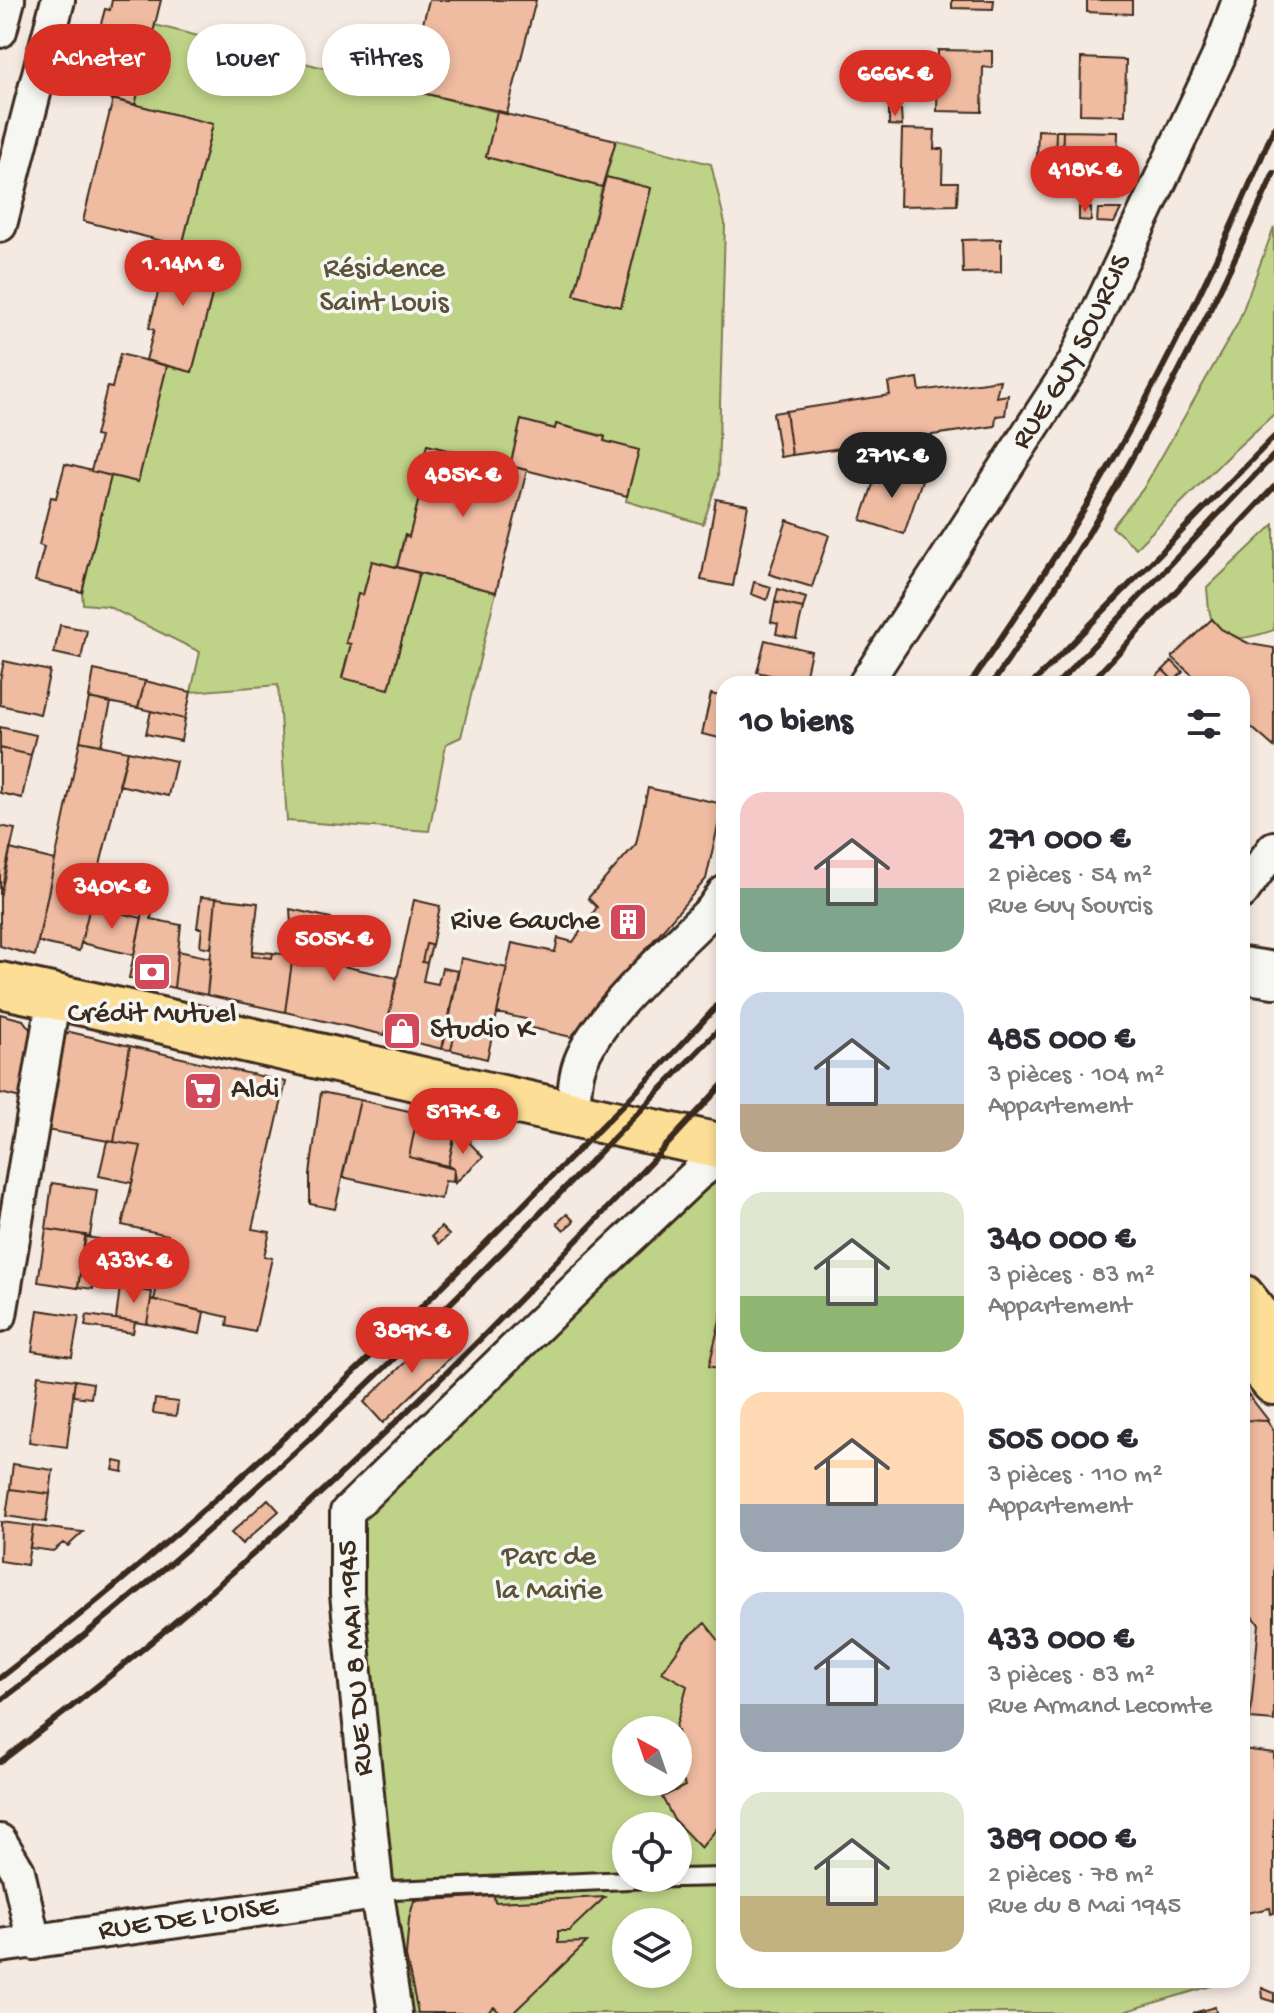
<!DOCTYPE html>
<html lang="fr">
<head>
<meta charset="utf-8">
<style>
	:root { --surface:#fff; --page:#f7f7f7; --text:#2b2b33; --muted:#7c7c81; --accent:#d93025 }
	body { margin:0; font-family:"Gochi Hand",sans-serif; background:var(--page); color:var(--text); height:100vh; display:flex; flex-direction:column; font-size:30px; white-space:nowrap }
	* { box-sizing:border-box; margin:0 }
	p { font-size:26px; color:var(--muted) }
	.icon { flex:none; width:44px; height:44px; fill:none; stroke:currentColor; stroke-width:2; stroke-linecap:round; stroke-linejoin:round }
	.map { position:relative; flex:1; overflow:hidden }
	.details { position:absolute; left:716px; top:676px; width:534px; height:1312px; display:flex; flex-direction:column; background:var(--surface); border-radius:24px; box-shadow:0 4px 12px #0003 }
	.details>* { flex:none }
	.top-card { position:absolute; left:24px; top:24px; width:572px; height:72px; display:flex; gap:16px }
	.needle { width:52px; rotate:320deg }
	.tools { position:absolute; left:612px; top:1716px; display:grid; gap:16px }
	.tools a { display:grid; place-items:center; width:80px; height:80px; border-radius:50%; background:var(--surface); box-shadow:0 4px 12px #0003; font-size:40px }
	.price { position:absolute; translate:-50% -68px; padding:0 18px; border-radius:28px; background:var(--accent); color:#fff; font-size:26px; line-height:52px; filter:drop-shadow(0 2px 4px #0008) }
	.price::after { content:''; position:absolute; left:50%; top:48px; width:24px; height:18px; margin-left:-12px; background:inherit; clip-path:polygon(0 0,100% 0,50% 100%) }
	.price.selected { background:#222; color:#fff }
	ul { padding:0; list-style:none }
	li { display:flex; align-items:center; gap:24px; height:200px; padding:0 24px }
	li span { display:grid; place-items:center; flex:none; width:224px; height:160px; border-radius:24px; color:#555 }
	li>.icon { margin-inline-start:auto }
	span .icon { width:96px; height:96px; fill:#fffc; stroke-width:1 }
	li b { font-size:34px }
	h2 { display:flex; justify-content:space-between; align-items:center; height:96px; padding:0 24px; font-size:34px }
	.tag { padding:0 28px; border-radius:36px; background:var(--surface); box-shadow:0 4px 12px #0003; font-size:28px; line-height:72px }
	.tag.selected { background:var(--accent); color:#fff }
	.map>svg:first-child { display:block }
	.green { fill:#bfd388; stroke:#7d7e53; stroke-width:2; fill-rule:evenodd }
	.building { fill:#efbba1; stroke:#3b2a1e; stroke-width:2 }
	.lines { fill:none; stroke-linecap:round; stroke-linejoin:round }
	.lane-casing { stroke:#3b2a1e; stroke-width:22 }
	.street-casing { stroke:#3b2a1e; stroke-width:38 }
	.secondary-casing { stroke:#3b2a1e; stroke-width:50 }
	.primary-casing { stroke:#3b2a1e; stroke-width:50 }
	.lane { stroke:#f6f6f2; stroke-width:16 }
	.street { stroke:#f6f6f2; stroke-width:32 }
	.secondary { stroke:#f6f6f2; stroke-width:44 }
	.primary { stroke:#fcde96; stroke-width:44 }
	.rail { stroke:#3b2a1e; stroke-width:6 }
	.labels { text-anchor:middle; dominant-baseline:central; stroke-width:7; stroke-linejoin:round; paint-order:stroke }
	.park-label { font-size:30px; fill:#5c5438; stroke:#f6f6f2 }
	.street-label { font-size:30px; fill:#3b2a1e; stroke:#f6f6f2 }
	.poi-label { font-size:30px; fill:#3b2a1e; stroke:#f6f6f2; text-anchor:start }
</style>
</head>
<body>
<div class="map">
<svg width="1274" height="2013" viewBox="0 0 1274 2013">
	<rect width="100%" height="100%" fill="#f5eae2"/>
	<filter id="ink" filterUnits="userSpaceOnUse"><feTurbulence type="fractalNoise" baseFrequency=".0125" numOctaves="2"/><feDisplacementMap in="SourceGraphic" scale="16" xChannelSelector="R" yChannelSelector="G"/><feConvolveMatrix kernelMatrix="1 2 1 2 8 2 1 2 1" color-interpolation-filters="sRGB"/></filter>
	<g filter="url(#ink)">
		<path class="green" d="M 155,25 L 497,112 L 486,157 L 602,187 L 575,295 L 621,307 L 651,189 L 606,177 L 616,140 L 711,164 L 725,223 L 718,478 L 703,524 L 626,501 L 638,451 L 604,441 L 605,436 L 557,424 L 555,429 L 521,420 L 510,466 L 427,445 L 418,482 L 423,483 L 409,537 L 404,536 L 397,567 L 372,561 L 363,595 L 358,595 L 346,642 L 351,644 L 342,677 L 389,689 L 419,573 L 496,592 L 461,737 L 446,744 L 429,831 L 287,821 L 278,685 L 191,692 L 200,652 L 107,606 L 83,604 L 82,592 L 111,476 L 138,482 L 167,366 L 192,372 L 222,256 L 182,246 L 213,124 L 135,105 Z
			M 1274,227 L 1274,414 L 1228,456 L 1136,548 L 1112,527 L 1143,489 L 1238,323 Z
			M 1274,524 L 1274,630 C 1253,637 1223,648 1212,620 C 1208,611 1208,597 1207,588 Z
			M 709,1180 L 724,1184 L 724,1980 L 1231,1980 L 1120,2013 L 408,2013 L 388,1896 L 357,1536 L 364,1520 L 378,1501 L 627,1264 ZM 626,1730 L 678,1730 L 678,1782 L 626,1782 ZM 626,1826 L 678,1826 L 678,1878 L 626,1878 ZM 626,1922 L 678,1922 L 678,1974 L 626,1974 Z"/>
		<path class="building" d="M 112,0 L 161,0 L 135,105 L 88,93 L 97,59 L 92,57 L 105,9 L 110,10 Z
			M 429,0 L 536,0 L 507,113 L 406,89 Z
			M 952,0 L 994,0 L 993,9 L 952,8 Z
			M 1087,0 L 1132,0 L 1132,14 L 1087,12 Z
			M 938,50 L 992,51 L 992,68 L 983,67 L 982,112 L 937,111 Z
			M 1081,58 L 1126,60 L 1125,115 L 1080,114 Z
			M 113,99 L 213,124 L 182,246 L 83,221 Z
			M 889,110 L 901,110 L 902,126 L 889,125 Z
			M 497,112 L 616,140 L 602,187 L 486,157 Z
			M 902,129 L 935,130 L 934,149 L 943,149 L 942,182 L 958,182 L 957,205 L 900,206 Z
			M 1038,130 L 1056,131 L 1055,159 L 1037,158 Z
			M 1056,131 L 1063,131 L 1062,160 L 1055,160 Z
			M 1063,131 L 1118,132 L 1117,166 L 1062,165 Z
			M 606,177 L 651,188 L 621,307 L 574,295 Z
			M 1079,207 L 1091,208 L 1091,221 L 1079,220 Z
			M 1098,209 L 1121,209 L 1114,223 L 1097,222 Z
			M 1001,239 L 1001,272 L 963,273 L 962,240 Z
			M 175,245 L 222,256 L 192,372 L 146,360 L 154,330 L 149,328 L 162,277 L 167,278 Z
			M 120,354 L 167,366 L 138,482 L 91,471 L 100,437 L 95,436 L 107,387 L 112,388 Z
			M 918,378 L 920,391 L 1000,380 L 996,397 L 1008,395 L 1005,415 L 996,416 L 995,426 L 792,455 L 786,411 L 890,395 L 888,383 Z
			M 786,411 L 792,455 L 780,457 L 773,413 Z
			M 521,420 L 555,429 L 556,424 L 605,437 L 604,441 L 639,450 L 627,496 L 510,466 Z
			M 427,445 L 527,470 L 496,592 L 397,567 L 405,535 L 409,537 L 423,483 L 418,482 Z
			M 65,464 L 111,476 L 82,592 L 35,581 L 44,547 L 39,545 L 51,497 L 56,498 Z
			M 879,466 L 922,480 L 904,534 L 861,520 Z
			M 716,499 L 748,505 L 733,586 L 701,580 Z
			M 787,520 L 829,535 L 812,587 L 769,574 Z
			M 372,561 L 419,573 L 389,689 L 342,678 L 351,644 L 346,643 L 358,594 L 363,595 Z
			M 754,582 L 771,587 L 767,600 L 751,594 Z
			M 778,589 L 806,598 L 803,608 L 775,602 Z
			M 775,602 L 803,608 L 796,638 L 776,634 L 778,624 L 771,622 Z
			M 1212,619 L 1221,629 L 1240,639 L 1250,644 L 1274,648 L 1274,747 L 1242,719 L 1242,684 L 1202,684 L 1172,657 Z
			M 60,625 L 87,630 L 81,659 L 54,653 Z
			M 765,640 L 811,651 L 804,683 L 757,672 Z
			M 4,661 L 50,671 L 40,714 L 0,705 L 0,680 Z
			M 1172,661 L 1183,672 L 1174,681 L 1163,670 Z
			M 94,670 L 145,681 L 138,708 L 89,698 Z
			M 1163,670 L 1174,681 L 1170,684 L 1149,684 Z
			M 145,681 L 191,692 L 185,719 L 138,708 Z
			M 711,694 L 724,697 L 724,739 L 702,734 Z
			M 89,698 L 111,703 L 101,745 L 80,741 Z
			M 151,711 L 185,719 L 181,741 L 146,734 Z
			M 0,727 L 36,735 L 31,755 L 0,748 Z
			M 80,741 L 128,751 L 79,951 L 38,942 Z
			M 0,748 L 31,755 L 22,798 L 0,793 Z
			M 128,751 L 176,761 L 168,796 L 119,785 Z
			M 648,788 L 723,804 L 706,879 L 571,1037 L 528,1027 L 530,1020 L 497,1013 L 512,943 L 555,952 L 558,938 L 573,942 L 597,907 L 588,898 L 636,844 Z
			M 0,826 L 15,829 L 0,897 Z
			M 10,849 L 55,860 L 35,956 L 0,946 L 0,897 Z
			M 148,888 L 156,890 L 151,919 L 181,925 L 174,988 L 129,978 Z
			M 201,897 L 216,898 L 211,948 L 200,946 L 202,928 L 197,928 Z
			M 216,898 L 258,903 L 252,956 L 272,958 L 273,953 L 293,955 L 285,1012 L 207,995 Z
			M 414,900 L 440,906 L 432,945 L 426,944 L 422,962 L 427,963 L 423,981 L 438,984 L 442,968 L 458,971 L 442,1049 L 385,1035 Z
			M 90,906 L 142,918 L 134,955 L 81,943 Z
			M 290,909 L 331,918 L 320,961 L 397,978 L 385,1035 L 285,1012 L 293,955 Z
			M 426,944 L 432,945 L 427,963 L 422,962 Z
			M 178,951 L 211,958 L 207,995 L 174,988 Z
			M 252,951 L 273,953 L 272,958 L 252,956 Z
			M 461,958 L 507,968 L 487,1059 L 451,1050 L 455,1033 L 447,1031 Z
			M 0,1014 L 23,1020 L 32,1032 L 21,1098 L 0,1093 Z
			M 447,1031 L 455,1033 L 451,1050 L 442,1049 Z
			M 70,1032 L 130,1046 L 114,1142 L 46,1130 L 59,1040 Z
			M 130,1046 L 286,1082 L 252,1229 L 270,1232 L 264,1256 L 272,1258 L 255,1332 L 227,1326 L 228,1317 L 154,1300 L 168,1235 L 122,1225 L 141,1146 L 114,1142 Z
			M 321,1092 L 360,1100 L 335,1209 L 310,1204 L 310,1174 Z
			M 360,1100 L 418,1113 L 409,1157 L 454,1169 L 453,1182 L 445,1181 L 441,1199 L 342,1177 Z
			M 418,1113 L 458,1121 L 448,1166 L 409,1157 Z
			M 458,1121 L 474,1125 L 470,1143 L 456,1128 Z
			M 456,1128 L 483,1157 L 455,1183 L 454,1169 L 448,1166 Z
			M 107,1141 L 141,1146 L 132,1183 L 99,1176 Z
			M 52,1183 L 97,1190 L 90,1236 L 46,1229 Z
			M 567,1214 L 574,1221 L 564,1230 L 557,1223 Z
			M 441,1227 L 449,1235 L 439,1244 L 432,1236 Z
			M 46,1229 L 86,1235 L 78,1288 L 38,1282 Z
			M 85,1237 L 100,1239 L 93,1289 L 78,1287 Z
			M 120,1287 L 152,1292 L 147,1324 L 116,1319 Z
			M 151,1299 L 204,1312 L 200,1334 L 147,1324 Z
			M 38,1310 L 79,1316 L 72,1357 L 32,1351 Z
			M 722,1312 L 724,1313 L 724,1370 L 709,1366 Z
			M 87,1315 L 135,1322 L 133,1333 L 85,1326 Z
			M 441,1328 L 460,1348 L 383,1423 L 364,1402 Z
			M 38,1375 L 75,1380 L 67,1447 L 29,1442 Z
			M 75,1380 L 93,1383 L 91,1398 L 73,1396 Z
			M 1242,1387 L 1248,1394 L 1242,1423 Z
			M 1248,1394 L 1268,1420 L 1267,1421 L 1243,1420 Z
			M 155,1399 L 178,1402 L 176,1416 L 153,1413 Z
			M 1243,1420 L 1267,1421 L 1274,1431 L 1274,1721 L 1250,1719 L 1259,1624 L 1242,1603 Z
			M 115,1461 L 124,1463 L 123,1472 L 113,1470 Z
			M 13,1464 L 53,1470 L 50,1494 L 10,1489 Z
			M 10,1489 L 50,1494 L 46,1522 L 6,1516 Z
			M 268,1499 L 279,1511 L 242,1544 L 231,1533 Z
			M 1,1522 L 33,1526 L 27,1565 L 0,1561 Z
			M 33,1526 L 64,1530 L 83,1532 L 68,1546 L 63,1543 L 53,1551 L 30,1548 Z
			M 705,1623 L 724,1647 L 724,1820 L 701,1848 L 674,1820 L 662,1797 L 685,1786 L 678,1766 L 678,1730 L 675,1730 L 687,1686 L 662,1672 L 685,1640 Z
			M 1242,1749 L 1274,1753 L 1274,1913 L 1271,1914 L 1270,1908 L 1242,1914 Z
			M 494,1896 L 495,1902 L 605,1897 L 569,1931 L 558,1931 L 558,1943 L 587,1942 L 513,2013 L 500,2013 L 494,2007 L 487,2013 L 418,2013 L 406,1956 L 409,1919 L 414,1901 Z
			M 1262,1988 L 1274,1993 L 1274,2002 L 1263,1998 Z
			M 1215,2007 L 1216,2013 L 1193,2013 Z"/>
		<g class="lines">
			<g class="lane-casing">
				<path id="lane" d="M 678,1878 L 724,1877
					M 377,1893 L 392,1890 L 676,1878"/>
			</g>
			<g class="street-casing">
				<g id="street">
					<path d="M 0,31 L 8,0"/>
					<path d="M 0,225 L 58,0"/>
					<path id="s1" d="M 865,684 L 1074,363 L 1218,58 L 1239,0"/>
					<path d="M 1242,892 L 1274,848"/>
					<path d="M 573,1115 C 574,1099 574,1081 579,1066 C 595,1016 675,948 713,909 L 724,893"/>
					<path d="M 0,1315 L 54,996"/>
					<path d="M 0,1841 L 18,1871 L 34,1943"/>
					<path id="s2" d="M 0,1946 L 377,1893"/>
					<path d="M 395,2013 L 377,1893 L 347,1594 L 347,1512 L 583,1282 L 696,1175 L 724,1153"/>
				</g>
			</g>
			<g class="secondary-casing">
				<path id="secondary" d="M 1242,970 L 1274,975"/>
			</g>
			<g class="primary-casing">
				<path id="primary" d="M 0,985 C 242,1036 482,1096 724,1147
					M 1242,1297 L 1274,1337
					M 1242,1343 L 1274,1382"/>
			</g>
			<use href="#lane" class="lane"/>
			<use href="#street" class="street"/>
			<use href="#secondary" class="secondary"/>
			<use href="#primary" class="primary"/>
			<path class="rail" d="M 970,684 C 1013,620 1057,556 1096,489 C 1164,373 1222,252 1274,128
				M 992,684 C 1103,523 1195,351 1274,173
				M 1032,684 L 1274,437
				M 1057,684 L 1274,455
				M 1089,684 L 1274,487
				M 0,1678 C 191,1531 366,1366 534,1194 C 598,1130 664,1066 724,998
				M 0,1701 C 265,1501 494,1262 724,1024
				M 0,1762 C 266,1562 500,1328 724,1083"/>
		</g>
	</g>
	<defs>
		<g id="building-square" transform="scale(2)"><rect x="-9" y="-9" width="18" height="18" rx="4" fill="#d1495b" stroke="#f6f6f2"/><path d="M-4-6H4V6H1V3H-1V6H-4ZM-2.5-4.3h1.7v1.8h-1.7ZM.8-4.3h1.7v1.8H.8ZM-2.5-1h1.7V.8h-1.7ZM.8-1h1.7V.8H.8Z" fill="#fff"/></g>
		<g id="bank-square" transform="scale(2)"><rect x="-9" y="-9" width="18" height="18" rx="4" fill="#d1495b" stroke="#f6f6f2"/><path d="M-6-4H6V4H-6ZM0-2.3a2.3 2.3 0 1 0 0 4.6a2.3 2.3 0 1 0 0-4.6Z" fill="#fff"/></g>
		<g id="shop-square" transform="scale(2)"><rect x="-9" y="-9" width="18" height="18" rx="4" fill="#d1495b" stroke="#f6f6f2"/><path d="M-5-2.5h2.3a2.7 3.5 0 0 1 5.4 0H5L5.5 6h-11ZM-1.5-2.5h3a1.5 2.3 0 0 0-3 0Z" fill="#fff"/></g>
		<g id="supermarket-square" transform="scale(2)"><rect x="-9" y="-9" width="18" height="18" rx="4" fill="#d1495b" stroke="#f6f6f2"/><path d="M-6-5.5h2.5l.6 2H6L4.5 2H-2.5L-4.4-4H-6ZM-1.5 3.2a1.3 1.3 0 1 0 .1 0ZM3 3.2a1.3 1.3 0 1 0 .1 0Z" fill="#fff"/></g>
	</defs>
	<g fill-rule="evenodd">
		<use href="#building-square" x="628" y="922"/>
		<use href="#bank-square" x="152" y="972"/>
		<use href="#shop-square" x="402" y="1031"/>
		<use href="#supermarket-square" x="203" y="1091"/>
	</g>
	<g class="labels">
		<g class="park-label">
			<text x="384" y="270">Résidence<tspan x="384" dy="34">Saint Louis</tspan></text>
			<text x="549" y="1558">Parc de<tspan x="549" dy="34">la Mairie</tspan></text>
		</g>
		<g class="street-label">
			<text stroke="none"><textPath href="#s1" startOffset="392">RUE GUY SOURCIS</textPath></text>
			<text transform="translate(357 1658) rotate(-94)">RUE DU 8 MAI 1945</text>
			<text stroke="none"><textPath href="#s2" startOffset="190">RUE DE L'OISE</textPath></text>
		</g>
		<g class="poi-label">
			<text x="600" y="922" text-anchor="end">Rive Gauche</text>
			<text x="152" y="1015" text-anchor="middle">Crédit Mutuel</text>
			<text x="430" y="1031">Studio K</text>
			<text x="231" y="1091">Aldi</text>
		</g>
	</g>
</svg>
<div class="tools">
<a><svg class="needle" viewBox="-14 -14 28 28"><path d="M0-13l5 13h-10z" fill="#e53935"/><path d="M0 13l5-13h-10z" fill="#7c7c81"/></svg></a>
<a><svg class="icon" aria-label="locate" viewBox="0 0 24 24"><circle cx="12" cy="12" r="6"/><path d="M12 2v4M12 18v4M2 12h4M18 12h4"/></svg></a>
<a><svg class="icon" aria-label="layers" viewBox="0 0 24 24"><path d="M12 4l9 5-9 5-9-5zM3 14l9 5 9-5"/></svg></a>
</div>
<b class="price" style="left:895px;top:118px">666K €</b>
<b class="price" style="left:1085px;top:214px">418K €</b>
<b class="price" style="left:183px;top:308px">1.14M €</b>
<b class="price selected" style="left:892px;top:500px">271K €</b>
<b class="price" style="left:463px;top:519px">485K €</b>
<b class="price" style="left:112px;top:931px">340K €</b>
<b class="price" style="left:334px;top:983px">505K €</b>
<b class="price" style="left:463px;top:1156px">517K €</b>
<b class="price" style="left:134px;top:1305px">433K €</b>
<b class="price" style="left:412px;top:1375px">389K €</b>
<div class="top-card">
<a class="tag selected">Acheter</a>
<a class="tag">Louer</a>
<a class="tag">Filtres</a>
</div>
<section class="details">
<h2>10 biens<svg class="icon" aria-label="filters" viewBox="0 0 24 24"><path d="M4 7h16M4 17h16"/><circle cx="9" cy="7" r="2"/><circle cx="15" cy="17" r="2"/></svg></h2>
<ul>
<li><span style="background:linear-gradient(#f6c9c9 60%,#7fa58c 0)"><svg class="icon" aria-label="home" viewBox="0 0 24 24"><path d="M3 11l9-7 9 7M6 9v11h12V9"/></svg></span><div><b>271 000 €</b><p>2 pièces · 54 m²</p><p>Rue Guy Sourcis</p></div></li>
<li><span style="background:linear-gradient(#c9d6e8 70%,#b9a48a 0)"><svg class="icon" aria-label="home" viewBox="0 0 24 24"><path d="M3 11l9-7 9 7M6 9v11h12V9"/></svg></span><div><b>485 000 €</b><p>3 pièces · 104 m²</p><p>Appartement</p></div></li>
<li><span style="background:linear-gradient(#dfe7d0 65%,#8fb573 0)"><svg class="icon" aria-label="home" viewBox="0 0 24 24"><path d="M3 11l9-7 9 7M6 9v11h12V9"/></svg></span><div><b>340 000 €</b><p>3 pièces · 83 m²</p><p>Appartement</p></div></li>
<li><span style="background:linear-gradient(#ffd9b3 70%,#9aa5b1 0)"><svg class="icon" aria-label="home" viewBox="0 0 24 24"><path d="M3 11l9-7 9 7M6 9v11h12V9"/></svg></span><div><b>505 000 €</b><p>3 pièces · 110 m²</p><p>Appartement</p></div></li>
<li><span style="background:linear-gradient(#c9d6e8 70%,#9aa5b1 0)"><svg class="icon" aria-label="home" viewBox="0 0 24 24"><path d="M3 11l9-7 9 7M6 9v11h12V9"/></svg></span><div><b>433 000 €</b><p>3 pièces · 83 m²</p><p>Rue Armand Lecomte</p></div></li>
<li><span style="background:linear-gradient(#dfe7d0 65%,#c2b280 0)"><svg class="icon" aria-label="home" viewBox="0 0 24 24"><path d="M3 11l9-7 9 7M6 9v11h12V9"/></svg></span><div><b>389 000 €</b><p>2 pièces · 78 m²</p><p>Rue du 8 Mai 1945</p></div></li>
</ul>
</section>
</div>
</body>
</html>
